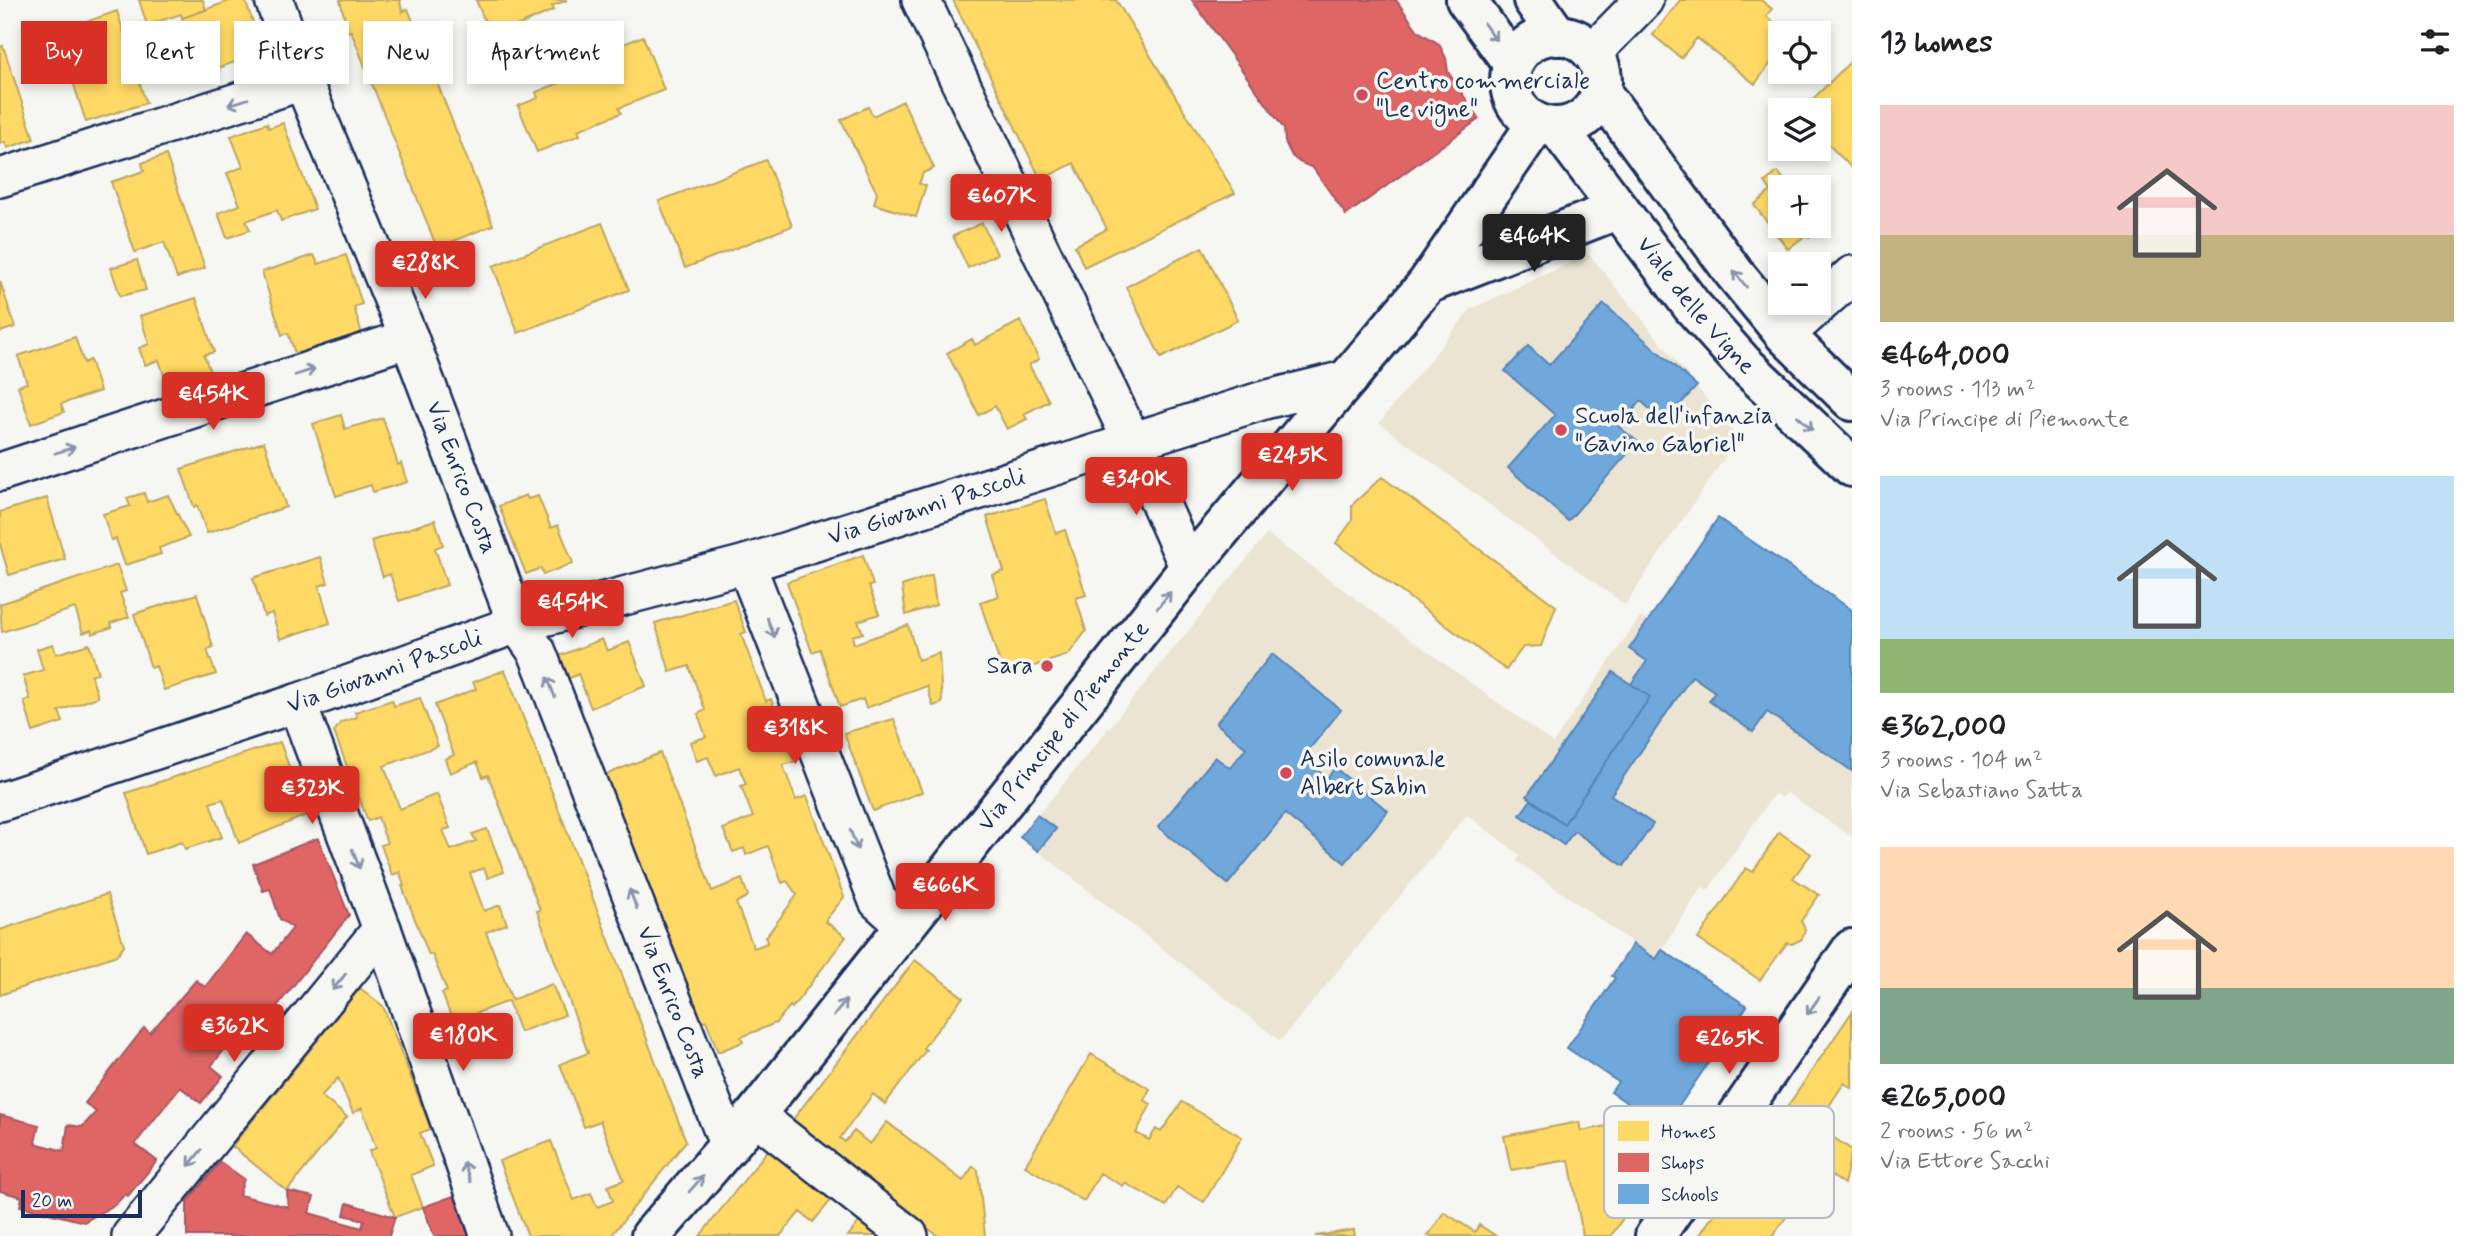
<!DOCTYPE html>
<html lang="en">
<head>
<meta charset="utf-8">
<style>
	:root { --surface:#fff; --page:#f6f6f6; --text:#202124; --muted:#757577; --accent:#d93025 }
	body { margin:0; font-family:Mynerve,sans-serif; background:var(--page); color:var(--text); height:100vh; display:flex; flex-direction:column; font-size:26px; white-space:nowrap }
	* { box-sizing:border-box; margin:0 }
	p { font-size:23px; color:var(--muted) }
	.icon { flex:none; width:38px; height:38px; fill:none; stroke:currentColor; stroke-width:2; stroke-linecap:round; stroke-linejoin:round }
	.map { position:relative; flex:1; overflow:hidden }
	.drawer { display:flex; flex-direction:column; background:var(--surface); width:630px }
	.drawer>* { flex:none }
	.hud { position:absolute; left:21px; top:21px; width:665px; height:63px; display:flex; gap:14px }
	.buttons { position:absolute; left:1768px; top:21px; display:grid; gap:14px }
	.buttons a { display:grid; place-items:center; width:63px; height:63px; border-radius:0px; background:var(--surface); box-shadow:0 4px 10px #0003; font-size:35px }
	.scale { position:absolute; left:21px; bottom:18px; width:121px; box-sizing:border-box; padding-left:7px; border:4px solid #1b2f5e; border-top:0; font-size:19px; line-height:24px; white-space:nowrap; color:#1b2f5e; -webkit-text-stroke:5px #f6f6f2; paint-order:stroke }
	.price { position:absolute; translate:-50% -60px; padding:0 16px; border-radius:7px; background:var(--accent); color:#fff; font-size:23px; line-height:46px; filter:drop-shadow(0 2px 4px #0008) }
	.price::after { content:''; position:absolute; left:50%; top:42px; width:21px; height:16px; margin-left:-10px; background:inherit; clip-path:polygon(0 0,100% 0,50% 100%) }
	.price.current { background:#222; color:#fff }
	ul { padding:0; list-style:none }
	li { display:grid; align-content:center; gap:14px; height:371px; padding:0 28px }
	li span { display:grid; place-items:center; height:217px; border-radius:0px; color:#555 }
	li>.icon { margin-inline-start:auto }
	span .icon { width:126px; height:126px; fill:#fffc; stroke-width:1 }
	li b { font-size:30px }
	h2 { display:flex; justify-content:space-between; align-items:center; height:84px; padding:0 28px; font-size:30px }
	.chip { padding:0 24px; border-radius:0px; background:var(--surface); box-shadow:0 4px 10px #0003; font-size:24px; line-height:63px }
	.chip.current { background:var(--accent); color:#fff }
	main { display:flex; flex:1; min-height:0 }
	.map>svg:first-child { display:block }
	.built { fill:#ece4d3 }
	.homes { fill:#ffd966; stroke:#bba664; stroke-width:2 }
	.shops { fill:#e06666; stroke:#a55664; stroke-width:2 }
	.schools { fill:#6fa8dc; stroke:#5684b6; stroke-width:2 }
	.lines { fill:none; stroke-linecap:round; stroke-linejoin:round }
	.minor-casing { stroke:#1b2f5e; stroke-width:42 }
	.tertiary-casing { stroke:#1b2f5e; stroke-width:44 }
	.minor { stroke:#f6f6f2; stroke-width:37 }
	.tertiary { stroke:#f6f6f2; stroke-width:38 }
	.oneway { stroke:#8892a8 }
	.poi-dot { fill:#d1495b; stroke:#f6f6f2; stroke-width:2.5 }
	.labels { text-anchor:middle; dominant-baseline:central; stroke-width:7; stroke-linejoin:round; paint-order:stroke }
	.poi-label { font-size:24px; fill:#1b2f5e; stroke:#f6f6f2; text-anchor:start }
	.street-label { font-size:24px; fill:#1b2f5e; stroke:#f6f6f2 }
	.key { fill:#f6f6f2; stroke:#b4bac6; stroke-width:2 }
	.key-label { font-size:19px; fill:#1b2f5e }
</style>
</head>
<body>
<main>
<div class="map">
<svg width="1852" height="1236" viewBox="0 0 1852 1236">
	<rect width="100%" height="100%" fill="#f6f6f2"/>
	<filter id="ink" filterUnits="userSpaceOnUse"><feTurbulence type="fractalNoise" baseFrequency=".0143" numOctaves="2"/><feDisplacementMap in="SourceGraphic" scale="14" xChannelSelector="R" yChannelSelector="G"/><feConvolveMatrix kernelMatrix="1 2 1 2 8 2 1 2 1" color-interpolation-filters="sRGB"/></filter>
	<g filter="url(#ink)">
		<path class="built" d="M 1589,254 L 1738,438 L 1625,605 L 1379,423 L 1471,309 Z
			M 1718,518 L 1852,610 L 1852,837 L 1786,792 L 1782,798 L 1774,794 L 1708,890 L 1702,887 L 1656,959 L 1517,861 L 1520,855 L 1467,815 L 1280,1041 L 1020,837 L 1267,534 L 1553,743 L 1640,617 L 1648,621 Z"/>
		<path class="homes" d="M 139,0 L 203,0 L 206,10 L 182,18 L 181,14 L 147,25 Z
			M 232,0 L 245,0 L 263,51 L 203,74 L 182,18 Z
			M 340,0 L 400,0 L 402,12 L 408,9 L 493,225 L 437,248 L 351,31 L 348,32 Z
			M 476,0 L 567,0 L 552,6 L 554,10 L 512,28 L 514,32 L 493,41 Z
			M 953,0 L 1116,0 L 1235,193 L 1084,267 L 1075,246 L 1107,229 L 1074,163 L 1041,180 Z
			M 1680,0 L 1761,0 L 1772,9 L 1766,16 L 1788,33 L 1780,33 L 1780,58 L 1776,56 L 1755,84 L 1697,38 L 1681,58 L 1653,35 Z
			M 117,11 L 146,103 L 86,122 L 57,32 Z
			M 643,36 L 664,90 L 619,108 L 621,113 L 578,130 L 580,135 L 537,152 L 518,106 L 538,98 L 536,92 L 577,76 L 576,71 L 619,55 L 616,47 Z
			M 3,46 L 34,139 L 7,148 L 5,142 L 0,144 L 0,47 Z
			M 1852,60 L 1852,168 L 1818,134 L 1818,110 L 1802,110 Z
			M 903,101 L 934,168 L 923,173 L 919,184 L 926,185 L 916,217 L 874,204 L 877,193 L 841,120 L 868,107 L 873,116 Z
			M 267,123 L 269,128 L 283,123 L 315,209 L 281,221 L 277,210 L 246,221 L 250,230 L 227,238 L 218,213 L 240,205 L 227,173 L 243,167 L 231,136 Z
			M 166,155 L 205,268 L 177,278 L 164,242 L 135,252 L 111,182 L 144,171 L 142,163 Z
			M 766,160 L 792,226 L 685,268 L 659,201 Z
			M 1778,172 L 1790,187 L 1780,187 L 1780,226 L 1818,226 L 1818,215 L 1825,224 L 1809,237 L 1807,234 L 1788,249 L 1754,205 L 1771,191 L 1765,182 Z
			M 602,223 L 629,290 L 518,333 L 493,266 Z
			M 982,223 L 997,254 L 968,268 L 953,236 Z
			M 1202,247 L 1238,320 L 1161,358 L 1126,287 Z
			M 314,255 L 318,264 L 346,255 L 362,304 L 354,307 L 363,337 L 297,359 L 288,333 L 282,335 L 262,272 Z
			M 137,260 L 146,290 L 120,296 L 111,268 Z
			M 0,281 L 15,327 L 0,332 Z
			M 196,298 L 214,352 L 204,355 L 213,380 L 170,394 L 159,360 L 145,365 L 139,348 L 149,344 L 140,316 Z
			M 1020,321 L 1039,359 L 1029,365 L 1049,401 L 1024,414 L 1027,419 L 1007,429 L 995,406 L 979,415 L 947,353 L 972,339 L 975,345 Z
			M 75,337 L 84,363 L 90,360 L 100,391 L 61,404 L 64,412 L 31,424 L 18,386 L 27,383 L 18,356 Z
			M 341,415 L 345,429 L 383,418 L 398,465 L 401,463 L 407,482 L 373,492 L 371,485 L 336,496 L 313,424 Z
			M 264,442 L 286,507 L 207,533 L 197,505 L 194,507 L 181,469 Z
			M 1382,477 L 1556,606 L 1541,646 L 1523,647 L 1506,670 L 1336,543 L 1352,521 L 1352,505 Z
			M 144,493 L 147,502 L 168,495 L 189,537 L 159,548 L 161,554 L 125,565 L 116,539 L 111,540 L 103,514 L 130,506 L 127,498 Z
			M 526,495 L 528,499 L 538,496 L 551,528 L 558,525 L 573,563 L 543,575 L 541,568 L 526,574 L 499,506 Z
			M 47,498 L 65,559 L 9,575 L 0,544 L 0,512 Z
			M 1045,499 L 1056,533 L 1065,530 L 1086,595 L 1076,598 L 1086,631 L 1068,655 L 1004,676 L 980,602 L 999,596 L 992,575 L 1004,571 L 987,517 Z
			M 435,520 L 443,545 L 435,548 L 447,585 L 399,601 L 390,574 L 383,577 L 371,541 Z
			M 863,555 L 873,585 L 869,586 L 879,614 L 858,621 L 863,633 L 852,636 L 854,644 L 908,625 L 918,660 L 939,653 L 942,703 L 933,706 L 927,686 L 866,708 L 863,699 L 840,707 L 820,649 L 812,652 L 787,582 Z
			M 320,557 L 328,583 L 319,586 L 330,623 L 280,639 L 272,613 L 264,616 L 253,578 Z
			M 117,565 L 126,591 L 120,593 L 129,617 L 111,623 L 112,627 L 92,634 L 91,630 L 83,633 L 75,608 L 2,632 L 0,604 Z
			M 932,575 L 936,605 L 906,615 L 902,586 Z
			M 197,594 L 213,647 L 207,650 L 216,674 L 164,690 L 156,666 L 151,668 L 134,614 Z
			M 734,600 L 746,632 L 741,634 L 766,701 L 771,699 L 794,762 L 783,765 L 796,800 L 807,796 L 844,897 L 825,921 L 846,937 L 792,1008 L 790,1006 L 776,1023 L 741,1037 L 743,1042 L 718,1052 L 706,1020 L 701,1022 L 605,775 L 660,753 L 712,891 L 742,879 L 748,896 L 736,903 L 754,948 L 767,943 L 766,937 L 797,895 L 787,881 L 782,883 L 768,846 L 746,855 L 744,848 L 733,852 L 723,829 L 753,817 L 741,786 L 746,784 L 739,767 L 716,776 L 708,757 L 697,761 L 690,742 L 706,737 L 698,714 L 705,710 L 689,666 L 670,672 L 655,623 Z
			M 602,639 L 607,651 L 629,642 L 646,686 L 591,708 L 578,674 L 568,679 L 559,656 Z
			M 53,644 L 56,654 L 89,644 L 98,673 L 91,675 L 98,697 L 59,711 L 63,722 L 33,732 L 24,701 L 30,699 L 23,676 L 43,670 L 37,649 Z
			M 505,670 L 686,1141 L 611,1236 L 528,1236 L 499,1161 L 551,1141 L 574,1200 L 591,1193 L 597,1207 L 613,1201 L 608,1186 L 624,1180 L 600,1121 L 584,1127 L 560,1064 L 588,1053 L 537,911 L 540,910 L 488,775 L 483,777 L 477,762 L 450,773 L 445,759 L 454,755 L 435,705 L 476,689 L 473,682 Z
			M 420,698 L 438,746 L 384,766 L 400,809 L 437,794 L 450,828 L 443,830 L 451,850 L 476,841 L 472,834 L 487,829 L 504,872 L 488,878 L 484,868 L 470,873 L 484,911 L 500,905 L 507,924 L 486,932 L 512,1000 L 552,984 L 565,1015 L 520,1032 L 508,1001 L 453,1022 L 442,993 L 447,991 L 432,954 L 429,955 L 402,886 L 404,886 L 400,872 L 392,875 L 381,845 L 387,843 L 378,817 L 368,821 L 334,732 L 341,722 L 357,717 L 355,712 L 392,700 L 394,706 Z
			M 894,719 L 922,792 L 873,811 L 844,733 Z
			M 280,742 L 307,815 L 239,843 L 223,799 L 210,803 L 222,837 L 185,849 L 182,842 L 146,854 L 126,793 Z
			M 1779,832 L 1811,854 L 1793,878 L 1819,895 L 1801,921 L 1805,929 L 1802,939 L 1792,944 L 1787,943 L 1760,980 L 1698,939 L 1746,868 L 1753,872 Z
			M 107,894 L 124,945 L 117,955 L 0,995 L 0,930 Z
			M 915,960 L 963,997 L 923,1048 L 926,1050 L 885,1104 L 873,1094 L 840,1138 L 845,1142 L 854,1131 L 870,1144 L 887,1122 L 963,1181 L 973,1166 L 978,1170 L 985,1236 L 938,1236 L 791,1122 Z
			M 360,988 L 383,1006 L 431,1129 L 420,1133 L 433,1166 L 411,1175 L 423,1207 L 395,1217 L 369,1151 L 376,1148 L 362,1108 L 353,1113 L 338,1078 L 321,1096 L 347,1117 L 287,1191 L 232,1146 Z
			M 1852,1012 L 1852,1088 L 1844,1083 L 1816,1126 L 1852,1150 L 1844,1184 L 1827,1173 L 1806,1201 L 1800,1197 L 1773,1236 L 1699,1236 Z
			M 1091,1054 L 1150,1089 L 1144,1100 L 1151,1104 L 1136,1133 L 1149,1140 L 1156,1129 L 1161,1132 L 1182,1102 L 1242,1137 L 1204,1202 L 1177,1187 L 1166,1206 L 1125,1183 L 1123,1186 L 1100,1173 L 1084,1201 L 1025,1166 Z
			M 1579,1122 L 1581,1131 L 1612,1125 L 1618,1154 L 1642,1149 L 1656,1161 L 1641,1182 L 1645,1185 L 1611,1236 L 1583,1236 L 1569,1160 L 1511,1170 L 1504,1136 Z
			M 768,1150 L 832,1199 L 813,1222 L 800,1212 L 780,1236 L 700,1236 Z
			M 1444,1212 L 1475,1232 L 1479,1225 L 1496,1236 L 1428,1236 Z
			M 860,1221 L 880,1236 L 848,1236 Z
			M 1354,1230 L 1355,1236 L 1315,1236 Z"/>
		<path class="shops" d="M 1192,0 L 1396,0 L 1418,31 L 1439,44 L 1446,58 L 1448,72 L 1479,119 L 1346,215 L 1313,168 L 1299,162 L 1292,156 L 1285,142 L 1284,129 Z
			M 318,838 L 349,915 L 252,1038 L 241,1029 L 211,1066 L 223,1076 L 201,1103 L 180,1087 L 135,1144 L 157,1161 L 128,1196 L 125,1194 L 116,1204 L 84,1222 L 20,1206 L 22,1197 L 0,1191 L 0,1115 L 39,1125 L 35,1143 L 64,1151 L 68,1125 L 82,1127 L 96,1112 L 85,1103 L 144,1028 L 150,1033 L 196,980 L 205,987 L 246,934 L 272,954 L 293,928 L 280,919 L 270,889 L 263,891 L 253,864 Z
			M 220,1162 L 244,1179 L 239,1195 L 288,1207 L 287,1191 L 314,1197 L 309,1213 L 362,1228 L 364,1220 L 344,1215 L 347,1203 L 395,1217 L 389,1236 L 187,1236 L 187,1202 Z
			M 456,1195 L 472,1236 L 434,1236 L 423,1207 Z"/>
		<path class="schools" d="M 1604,304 L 1697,386 L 1664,422 L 1641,401 L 1619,427 L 1638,442 L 1568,521 L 1508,468 L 1555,415 L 1505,371 L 1528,346 L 1549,365 Z
			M 1718,518 L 1852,610 L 1852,771 L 1767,712 L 1753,732 L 1709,701 L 1715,692 L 1692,676 L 1611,795 L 1653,824 L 1624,866 L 1574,831 L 1564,845 L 1520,815 L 1531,800 L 1564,824 L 1650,697 L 1631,684 L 1647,661 L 1629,649 Z
			M 1272,654 L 1341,710 L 1302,758 L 1327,778 L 1335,768 L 1388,811 L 1345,863 L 1285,814 L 1228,884 L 1158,827 L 1215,757 L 1230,768 L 1246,748 L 1216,723 Z
			M 1613,672 L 1650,697 L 1564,824 L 1527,796 Z
			M 1037,815 L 1056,829 L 1038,851 L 1020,837 Z
			M 1633,944 L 1656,959 L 1662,950 L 1747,1006 L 1664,1128 L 1611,1092 L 1618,1082 L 1567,1048 L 1615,978 L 1612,976 Z"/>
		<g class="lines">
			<g class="minor-casing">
				<g id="minor">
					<path id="s1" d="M 274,0 L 303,81 L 409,338 L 517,624 L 537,652 L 729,1146"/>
					<path d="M 921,0 L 1139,456 L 1189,568"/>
					<path d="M 1592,53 L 1644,0"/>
					<path d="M 0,178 L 303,81"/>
					<path d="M 1785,335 L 1852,275"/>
					<path d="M 0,472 L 409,338"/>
					<path d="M 746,564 L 878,901 L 905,925"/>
					<path d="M 297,703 L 382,929 L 490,1236"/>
					<path id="s2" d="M 0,802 L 297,703 L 517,624 L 746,564 L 1264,400 L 1349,379"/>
					<path d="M 755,1115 L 909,1236"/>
					<path d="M 131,1236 L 382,929"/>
				</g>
			</g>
			<g class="tertiary-casing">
				<g id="tertiary">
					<path d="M 1466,0 L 1513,64"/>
					<path d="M 1533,0 L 1558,36"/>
					<circle cx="1556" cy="81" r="46"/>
					<path d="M 1601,92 L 1734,273 L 1785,335 L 1852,401"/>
					<path id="s3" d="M 1557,127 L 1692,306 L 1742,362 L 1852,467"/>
					<path d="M 1427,284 L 1619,209"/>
					<path id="s4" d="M 651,1236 L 755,1115 L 1189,568 L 1427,284 L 1537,123"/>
					<path d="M 1655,1236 L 1852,949"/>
				</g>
			</g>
			<use href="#minor" class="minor"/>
			<use href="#tertiary" class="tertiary"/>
		</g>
		<defs><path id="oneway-shaft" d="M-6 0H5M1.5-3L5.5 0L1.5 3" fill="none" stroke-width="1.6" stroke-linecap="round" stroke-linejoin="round" transform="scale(1.75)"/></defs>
		<g class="oneway">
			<use href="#oneway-shaft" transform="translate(1490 32) rotate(54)"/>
			<use href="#oneway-shaft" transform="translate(238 102) rotate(162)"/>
			<use href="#oneway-shaft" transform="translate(1740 279) rotate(-129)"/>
			<use href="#oneway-shaft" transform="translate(305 372) rotate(-18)"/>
			<use href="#oneway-shaft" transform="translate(1805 423) rotate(44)"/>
			<use href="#oneway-shaft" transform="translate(65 450) rotate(-18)"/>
			<use href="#oneway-shaft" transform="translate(1164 600) rotate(-51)"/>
			<use href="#oneway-shaft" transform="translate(771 628) rotate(69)"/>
			<use href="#oneway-shaft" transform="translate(551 687) rotate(-111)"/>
			<use href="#oneway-shaft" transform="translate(854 840) rotate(69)"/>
			<use href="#oneway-shaft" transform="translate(356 859) rotate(69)"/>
			<use href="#oneway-shaft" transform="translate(633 899) rotate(-111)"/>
			<use href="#oneway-shaft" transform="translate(339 982) rotate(129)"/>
			<use href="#oneway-shaft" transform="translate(1813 1006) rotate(125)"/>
			<use href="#oneway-shaft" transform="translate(840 1008) rotate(-52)"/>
			<use href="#oneway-shaft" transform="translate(195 1158) rotate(129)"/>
			<use href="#oneway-shaft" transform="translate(467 1172) rotate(-109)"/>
			<use href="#oneway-shaft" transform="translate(696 1184) rotate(-49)"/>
		</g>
	</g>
	<g class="poi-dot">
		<circle cx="1362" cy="95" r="7"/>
		<circle cx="1561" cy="430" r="7"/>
		<circle cx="1047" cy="666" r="7"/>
		<circle cx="1286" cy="773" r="7"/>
	</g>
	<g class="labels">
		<g class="poi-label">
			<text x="1376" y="81">Centro commerciale<tspan x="1376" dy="28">"Le vigne"</tspan></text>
			<text x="1575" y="416">Scuola dell'infanzia<tspan x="1575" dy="28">"Gavino Gabriel"</tspan></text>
			<text x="1033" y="666" text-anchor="end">Sara</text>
			<text x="1300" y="759">Asilo comunale<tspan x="1300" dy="28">Albert Sabin</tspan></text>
		</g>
		<g class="street-label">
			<text stroke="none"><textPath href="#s3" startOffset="226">Viale delle Vigne</textPath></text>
			<text stroke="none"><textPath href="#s1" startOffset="513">Via Enrico Costa</textPath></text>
			<text stroke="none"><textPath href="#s2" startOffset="973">Via Giovanni Pascoli</textPath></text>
			<text stroke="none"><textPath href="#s2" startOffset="406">Via Giovanni Pascoli</textPath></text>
			<text stroke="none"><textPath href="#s4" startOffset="656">Via Principe di Piemonte</textPath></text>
			<text stroke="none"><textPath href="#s1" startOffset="1080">Via Enrico Costa</textPath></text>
		</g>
	</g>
	<rect x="1604" y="1106" width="230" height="112" rx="10" class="key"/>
	<rect x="1618" y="1121" width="31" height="20" fill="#ffd966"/>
	<rect x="1618" y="1153" width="31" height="19" fill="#e06666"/>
	<rect x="1618" y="1184" width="31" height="20" fill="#6fa8dc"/>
	<g class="key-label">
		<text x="1661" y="1138">Homes</text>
		<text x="1661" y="1169">Shops</text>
		<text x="1661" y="1201">Schools</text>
	</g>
</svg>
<div class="buttons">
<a><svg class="icon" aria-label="locate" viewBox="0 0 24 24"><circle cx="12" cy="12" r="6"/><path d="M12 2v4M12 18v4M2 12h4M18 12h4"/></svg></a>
<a><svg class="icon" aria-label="layers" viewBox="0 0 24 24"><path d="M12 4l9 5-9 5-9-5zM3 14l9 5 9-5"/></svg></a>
<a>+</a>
<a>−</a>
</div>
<div class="scale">20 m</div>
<b class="price" style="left:1001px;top:234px">€607K</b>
<b class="price current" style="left:1534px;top:274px">€464K</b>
<b class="price" style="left:425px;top:301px">€288K</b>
<b class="price" style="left:213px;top:432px">€454K</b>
<b class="price" style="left:1292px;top:493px">€245K</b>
<b class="price" style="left:1136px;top:517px">€340K</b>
<b class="price" style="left:572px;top:640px">€454K</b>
<b class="price" style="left:795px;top:766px">€318K</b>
<b class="price" style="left:312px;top:826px">€323K</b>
<b class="price" style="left:945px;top:923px">€666K</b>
<b class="price" style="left:234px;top:1064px">€362K</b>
<b class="price" style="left:463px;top:1073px">€180K</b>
<b class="price" style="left:1729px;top:1076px">€265K</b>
<div class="hud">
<a class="chip current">Buy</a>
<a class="chip">Rent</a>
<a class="chip">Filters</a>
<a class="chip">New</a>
<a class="chip">Apartment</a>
</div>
</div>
<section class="drawer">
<h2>13 homes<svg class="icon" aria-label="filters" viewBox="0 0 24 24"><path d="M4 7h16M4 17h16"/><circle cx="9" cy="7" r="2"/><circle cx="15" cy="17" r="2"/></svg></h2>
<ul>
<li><span style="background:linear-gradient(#f6c9c9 60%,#c2b280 0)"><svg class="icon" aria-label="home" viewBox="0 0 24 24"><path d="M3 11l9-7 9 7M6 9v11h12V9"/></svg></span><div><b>€464,000</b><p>3 rooms · 113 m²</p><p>Via Principe di Piemonte</p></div></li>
<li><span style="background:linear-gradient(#bfe0f5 75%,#8fb573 0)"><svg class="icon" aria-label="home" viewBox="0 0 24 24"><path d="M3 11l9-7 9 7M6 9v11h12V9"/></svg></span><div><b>€362,000</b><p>3 rooms · 104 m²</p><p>Via Sebastiano Satta</p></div></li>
<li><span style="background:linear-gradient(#ffd9b3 65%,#7fa58c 0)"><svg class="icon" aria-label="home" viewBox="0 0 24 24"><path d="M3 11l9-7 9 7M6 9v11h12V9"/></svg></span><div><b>€265,000</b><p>2 rooms · 56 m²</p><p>Via Ettore Sacchi</p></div></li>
</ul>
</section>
</main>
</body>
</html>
